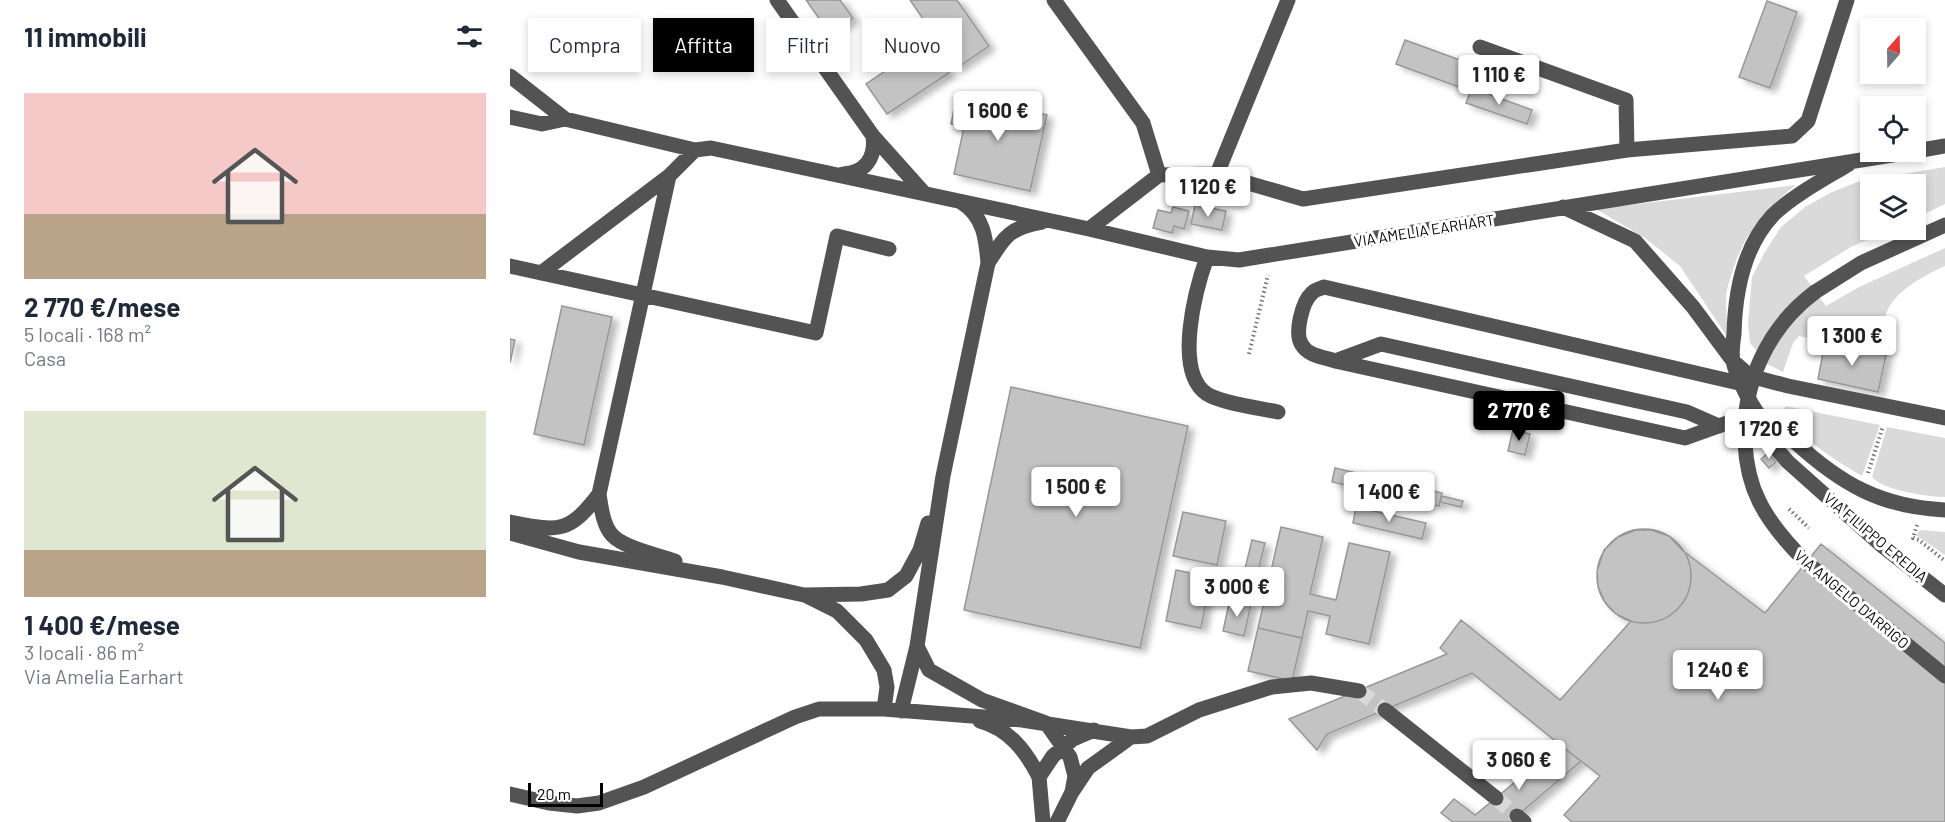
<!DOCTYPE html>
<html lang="it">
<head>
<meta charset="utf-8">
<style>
	:root { --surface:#fff; --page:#f6f6f7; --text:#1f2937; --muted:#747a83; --accent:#000 }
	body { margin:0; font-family:Barlow,sans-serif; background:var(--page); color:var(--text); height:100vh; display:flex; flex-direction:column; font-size:22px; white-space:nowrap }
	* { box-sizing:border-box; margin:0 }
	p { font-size:20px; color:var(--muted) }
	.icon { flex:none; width:33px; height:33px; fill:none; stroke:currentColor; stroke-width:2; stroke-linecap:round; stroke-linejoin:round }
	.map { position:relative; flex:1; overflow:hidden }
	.sheet { display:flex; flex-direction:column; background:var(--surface); width:510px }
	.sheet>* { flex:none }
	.banner { position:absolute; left:18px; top:18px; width:570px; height:54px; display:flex; gap:12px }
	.needle { width:39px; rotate:20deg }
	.controls { position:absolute; left:1350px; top:18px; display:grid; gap:12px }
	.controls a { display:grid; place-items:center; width:66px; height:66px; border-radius:0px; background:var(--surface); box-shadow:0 3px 9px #0003; font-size:30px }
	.scale { position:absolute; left:18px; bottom:15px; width:75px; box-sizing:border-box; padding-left:6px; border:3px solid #000; border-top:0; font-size:16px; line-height:21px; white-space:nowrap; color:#000; -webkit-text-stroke:4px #fff; paint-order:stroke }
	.price { position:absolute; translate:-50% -51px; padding:0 14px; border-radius:6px; background:#fff; color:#222; font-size:20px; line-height:39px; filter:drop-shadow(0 2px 3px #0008) }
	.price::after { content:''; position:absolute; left:50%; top:36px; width:18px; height:14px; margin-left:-9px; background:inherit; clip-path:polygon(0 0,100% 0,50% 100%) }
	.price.current { background:var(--accent); color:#fff }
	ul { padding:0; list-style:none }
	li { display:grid; align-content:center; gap:12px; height:318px; padding:0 24px }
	li span { display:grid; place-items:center; height:186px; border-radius:0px; color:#555 }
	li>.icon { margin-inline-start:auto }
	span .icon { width:108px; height:108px; fill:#fffc; stroke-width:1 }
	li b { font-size:26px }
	h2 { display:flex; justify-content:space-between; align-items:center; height:72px; padding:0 24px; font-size:26px }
	.tag { padding:0 21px; border-radius:0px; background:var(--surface); box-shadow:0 3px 9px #0003; font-size:21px; line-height:54px }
	.tag.current { background:var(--accent); color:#fff }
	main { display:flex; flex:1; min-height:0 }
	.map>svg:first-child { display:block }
	.green { fill:#dadada }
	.building { fill:#c3c3c3; stroke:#979797; stroke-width:1.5; filter:url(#shadow) }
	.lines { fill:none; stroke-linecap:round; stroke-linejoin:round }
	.minor-tunnel { stroke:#d9d9d9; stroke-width:15; stroke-dasharray:15 8; stroke-linecap:butt }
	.path { stroke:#757575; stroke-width:4; stroke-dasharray:1.5 3; stroke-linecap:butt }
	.minor { stroke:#535353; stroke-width:15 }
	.minor-bridge { stroke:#535353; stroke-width:15 }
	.labels { text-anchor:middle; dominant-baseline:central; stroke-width:6; stroke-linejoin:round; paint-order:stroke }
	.street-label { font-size:15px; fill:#000; stroke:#fff }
</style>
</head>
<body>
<main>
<section class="sheet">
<h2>11 immobili<svg class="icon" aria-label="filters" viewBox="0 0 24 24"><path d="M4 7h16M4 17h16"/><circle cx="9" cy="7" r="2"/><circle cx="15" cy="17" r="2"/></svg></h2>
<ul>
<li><span style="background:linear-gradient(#f6c9c9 65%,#b9a48a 0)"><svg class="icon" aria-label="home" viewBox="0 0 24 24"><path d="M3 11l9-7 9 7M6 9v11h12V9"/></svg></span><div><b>2 770 €/mese</b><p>5 locali · 168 m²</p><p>Casa</p></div></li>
<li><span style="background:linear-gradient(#dfe7d0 75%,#b9a48a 0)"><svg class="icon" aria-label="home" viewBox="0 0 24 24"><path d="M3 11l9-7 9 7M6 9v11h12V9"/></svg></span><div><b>1 400 €/mese</b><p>3 locali · 86 m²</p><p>Via Amelia Earhart</p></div></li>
</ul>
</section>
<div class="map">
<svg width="1435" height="822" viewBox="0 0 1435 822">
	<defs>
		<filter id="shadow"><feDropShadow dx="6" dy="4" stdDeviation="3" flood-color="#0004"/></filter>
	</defs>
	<rect width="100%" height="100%" fill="#fff"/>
	<path class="green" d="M 1435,167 L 1435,204 L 1406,218 L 1406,184 L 1360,184 L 1360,230 L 1380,230 L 1341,247 L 1294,276 L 1316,306 L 1349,287 L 1435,248 L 1435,266 C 1413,276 1382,292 1375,317 C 1372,330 1375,343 1376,355 L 1289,336 L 1283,343 L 1273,372 L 1257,364 L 1240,343 L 1238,323 L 1242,277 L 1255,252 L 1271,227 L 1295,207 L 1322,192 L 1350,181 Z
		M 1286,185 C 1254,210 1234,233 1222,273 C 1219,281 1216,291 1216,300 C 1216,312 1217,324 1218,337 L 1216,335 L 1170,266 L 1135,238 L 1086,209 Z
		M 1275,406 L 1370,425 L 1352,476 C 1320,457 1297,443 1274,412 Z
		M 1377,427 L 1435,438 L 1435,497 C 1418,497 1372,490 1362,477 Z
		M 1410,530 L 1435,532 L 1435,555 L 1406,535 Z"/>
	<path class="building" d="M 296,0 L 330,0 L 343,18 L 320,34 Z
		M 400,0 L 447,0 L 479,46 L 447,68 Z
		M 1257,1 L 1287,12 L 1260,88 L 1229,77 Z
		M 895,40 L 958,63 L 949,87 L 886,64 Z
		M 418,42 L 439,73 L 377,114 L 356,84 Z
		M 962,88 L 1022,110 L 1017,124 L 956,103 Z
		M 447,95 L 537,115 L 520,191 L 444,174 L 454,127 L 441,124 Z
		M 685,205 L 716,211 L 712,230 L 681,224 Z
		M 663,207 L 679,211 L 674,229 L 664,226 L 662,233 L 643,228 L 648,210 L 661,213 Z
		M 52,306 L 102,317 L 74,445 L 24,434 Z
		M 0,339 L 5,340 L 0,363 Z
		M 1315,342 L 1376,355 L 1368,392 L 1308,379 Z
		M 501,387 L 678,426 L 630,648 L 454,610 Z
		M 1003,430 L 1020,434 L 1015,455 L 998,451 Z
		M 1258,453 L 1266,462 L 1259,468 L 1251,459 Z
		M 825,468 L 932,493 L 929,506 L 822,482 Z
		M 932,496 L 953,501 L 951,507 L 930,502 Z
		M 846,507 L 916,523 L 912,539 L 843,523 Z
		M 673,512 L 716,521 L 707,565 L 663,556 Z
		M 771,527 L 813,537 L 800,594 L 826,600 L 839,543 L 880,552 L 859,644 L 816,634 L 820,616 L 798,611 L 792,638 L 748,628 Z
		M1087 576a47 47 0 1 1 94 0a47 47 0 1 1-94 0Z
		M 1126,530 L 1141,530 L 1159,536 L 1172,550 L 1255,613 L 1311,544 L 1435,643 L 1435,822 L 1062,822 L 1054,815 L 1090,776 L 1071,761 L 1000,822 L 943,822 L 931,813 L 944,799 L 965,815 L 1050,745 L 962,673 L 817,734 L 807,750 L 779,719 L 937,654 L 930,648 L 951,620 L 1050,700 L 1121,621 L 1106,614 L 1095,602 L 1088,587 L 1087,571 L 1094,550 L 1108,537 Z
		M 742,540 L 755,543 L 744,588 L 731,585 Z
		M 666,570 L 701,577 L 691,628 L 656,621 Z
		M 720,599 L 741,604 L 734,636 L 713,631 Z
		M 748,628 L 792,638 L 782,681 L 738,671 Z
		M 1050,745 L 1071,761 L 1000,822 L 943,822 L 931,813 L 944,799 L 965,815 Z"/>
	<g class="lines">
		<path class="minor-tunnel" d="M 849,691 L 875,710
			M 986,798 L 1007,816"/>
		<path class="path" d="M 739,354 L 758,275
			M 1358,473 L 1373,426
			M 1279,509 L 1299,528
			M 1407,525 L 1403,538 L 1409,540 L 1435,561"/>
		<path class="minor" d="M 267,0 L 363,136 L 414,193
			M 544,0 L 633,123 L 649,175
			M 970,47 L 1116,100 L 1117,150
			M 0,76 L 55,119
			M 0,117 L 32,124 L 55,119 L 185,150
			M 1406,151 L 1435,146
			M 1339,164 C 1316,178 1282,196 1263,215 C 1233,247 1225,292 1224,334 C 1223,342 1221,353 1223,361 C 1226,376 1243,411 1255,422 C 1263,430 1276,434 1285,442 C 1331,484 1371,507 1435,510
			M 333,174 C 355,173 366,158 363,136
			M 707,174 L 793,199 L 1117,150 L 1282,136 L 1298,121 L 1337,0
			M 159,176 L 89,494 C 91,507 93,525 102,535 C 114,548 148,555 165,561
			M 1053,207 L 1125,241 L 1183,307 L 1223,361 L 1240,376 L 1278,386 L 1435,418
			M 579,229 L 697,257 L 729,260 L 1401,152
			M 697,257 C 686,288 663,371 697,394 C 711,403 750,408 768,412
			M 478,263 C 495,236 499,228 532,222
			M 0,266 L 306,333 L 327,236 L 379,249
			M 31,273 L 159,176 L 185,150 L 201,148 L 579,229 L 649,175 L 707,174 L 778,0
			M 1305,292 L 1351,263 L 1435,225
			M 825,361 L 871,344 L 1177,412 L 1209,426
			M 1233,384 L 814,287 C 810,289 805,289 802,293 C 792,302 784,334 792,345 C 798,356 814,357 825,361 L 1175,438 L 1231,418 L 1250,415
			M 1255,422 L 1262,444 L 1278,462 L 1370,544 L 1435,595
			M 0,522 C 47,531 58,535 89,494
			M 0,533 L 69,552 L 212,577 L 294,595 L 351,594 L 378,590 L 396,576 L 410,550 L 418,523
			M 1296,562 L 1435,676
			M 297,596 L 327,611 L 356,640 L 374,670 L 377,687 L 374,709
			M 407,646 L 419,670 L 472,700 L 536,723 L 560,757 L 565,776 L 562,792
			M 875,710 L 986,798
			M 391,711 L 407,646 L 433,476 L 478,263 C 476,239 474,216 451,202
			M 470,721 C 499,729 516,751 529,777
			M 0,794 L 39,803 L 67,806 L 89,803 L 134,787 L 285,717 L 309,709 L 374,709 L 512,720 L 621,737 L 637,736 L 689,710 L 762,687 L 801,683 L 849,691
			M 1007,816 L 1014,822
			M 533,822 L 529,777 L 543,756 L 563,739 L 584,730
			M 547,822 L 562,792 L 578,768 L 621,737"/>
		<path class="minor-bridge" d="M 1296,562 C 1278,544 1260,524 1249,501 C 1240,483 1236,463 1235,443 C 1232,384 1257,328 1305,292"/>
	</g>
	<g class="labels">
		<g class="street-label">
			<text transform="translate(914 230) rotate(-9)">VIA AMELIA EARHART</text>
			<text transform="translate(1366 537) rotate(40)">VIA FILIPPO EREDIA</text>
			<text transform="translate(1342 599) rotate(40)">VIA ANGELO D'ARRIGO</text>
		</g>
	</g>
</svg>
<div class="controls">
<a><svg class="needle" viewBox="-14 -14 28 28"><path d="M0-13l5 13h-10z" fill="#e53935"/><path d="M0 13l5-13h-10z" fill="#747a83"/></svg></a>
<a><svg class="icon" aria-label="locate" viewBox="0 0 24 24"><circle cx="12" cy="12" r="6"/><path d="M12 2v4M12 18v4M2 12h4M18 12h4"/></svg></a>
<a><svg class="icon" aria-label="layers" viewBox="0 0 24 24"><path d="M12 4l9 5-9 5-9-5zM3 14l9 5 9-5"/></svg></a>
</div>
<div class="scale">20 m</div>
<b class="price" style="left:989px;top:106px">1 110 €</b>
<b class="price" style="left:488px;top:142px">1 600 €</b>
<b class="price" style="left:698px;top:218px">1 120 €</b>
<b class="price" style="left:1342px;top:367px">1 300 €</b>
<b class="price current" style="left:1009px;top:442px">2 770 €</b>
<b class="price" style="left:1259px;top:460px">1 720 €</b>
<b class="price" style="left:566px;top:518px">1 500 €</b>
<b class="price" style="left:879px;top:523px">1 400 €</b>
<b class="price" style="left:727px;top:618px">3 000 €</b>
<b class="price" style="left:1208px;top:701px">1 240 €</b>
<b class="price" style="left:1009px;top:791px">3 060 €</b>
<div class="banner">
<a class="tag">Compra</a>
<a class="tag current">Affitta</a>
<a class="tag">Filtri</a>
<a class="tag">Nuovo</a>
</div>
</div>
</main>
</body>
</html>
